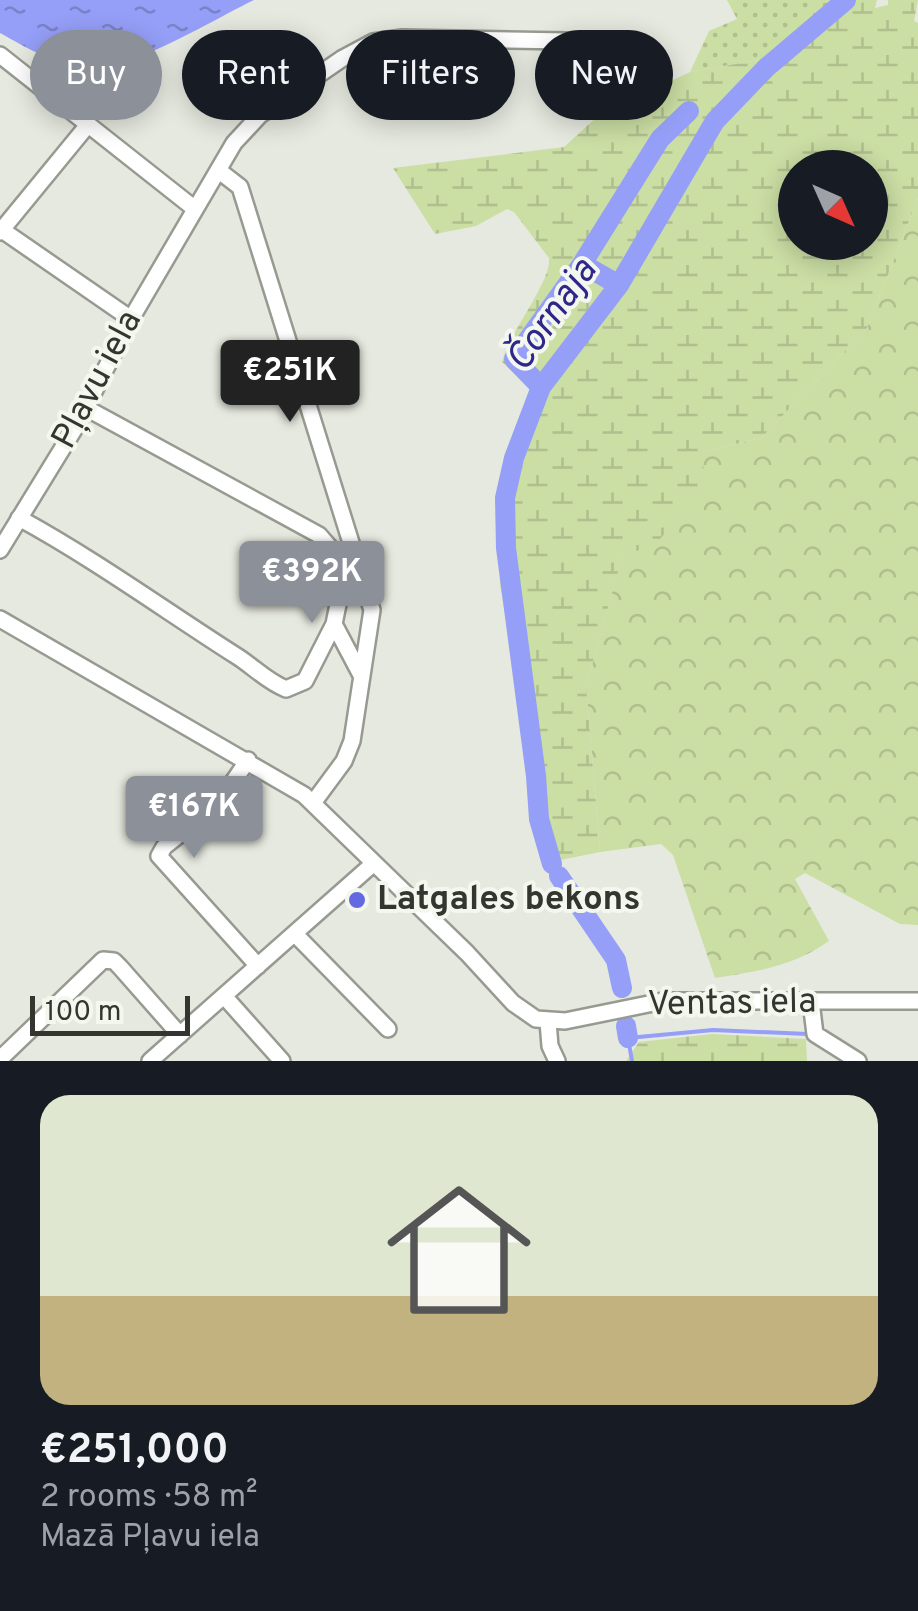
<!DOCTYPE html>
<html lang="en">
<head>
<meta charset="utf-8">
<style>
	:root { --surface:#171b24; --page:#20242c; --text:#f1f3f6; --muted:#9ea1a6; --line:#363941; --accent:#8c9099 }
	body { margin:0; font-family:Overpass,sans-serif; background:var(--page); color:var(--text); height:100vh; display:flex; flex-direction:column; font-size:38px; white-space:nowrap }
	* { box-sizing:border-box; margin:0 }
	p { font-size:32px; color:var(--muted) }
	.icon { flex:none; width:55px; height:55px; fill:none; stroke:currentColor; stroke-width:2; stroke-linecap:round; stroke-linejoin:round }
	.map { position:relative; height:1061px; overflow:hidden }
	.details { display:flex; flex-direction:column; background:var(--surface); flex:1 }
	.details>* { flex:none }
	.guide { position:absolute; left:30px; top:30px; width:860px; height:90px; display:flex; gap:20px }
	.needle { width:65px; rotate:135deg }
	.fabs { position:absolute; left:778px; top:150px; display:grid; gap:20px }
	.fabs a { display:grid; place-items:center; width:110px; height:110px; border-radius:50%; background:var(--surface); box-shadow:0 5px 25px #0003; font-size:50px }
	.scale { position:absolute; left:30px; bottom:25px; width:160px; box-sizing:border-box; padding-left:10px; border:5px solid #343531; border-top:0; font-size:28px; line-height:35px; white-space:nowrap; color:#343531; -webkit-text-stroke:8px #f3f7ed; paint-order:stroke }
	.price { position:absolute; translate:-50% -85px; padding:0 22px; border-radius:10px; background:var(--accent); color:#fff; font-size:32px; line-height:65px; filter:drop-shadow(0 2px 5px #0008) }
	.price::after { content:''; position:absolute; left:50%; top:60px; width:30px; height:22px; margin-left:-15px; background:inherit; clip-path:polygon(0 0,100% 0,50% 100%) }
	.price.active { background:#222; color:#fff }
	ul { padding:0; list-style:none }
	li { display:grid; align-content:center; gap:20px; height:530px; padding:0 40px }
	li+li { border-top:2px solid var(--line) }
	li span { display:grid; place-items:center; height:310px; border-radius:30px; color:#555 }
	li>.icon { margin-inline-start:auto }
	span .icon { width:180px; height:180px; fill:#fffc; stroke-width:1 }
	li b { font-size:42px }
	.pill { padding:0 35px; border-radius:45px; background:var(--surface); box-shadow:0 5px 25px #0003; font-size:35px; line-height:90px }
	.pill.active { background:var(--accent); color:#fff }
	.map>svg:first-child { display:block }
	.grass { fill:url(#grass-dots) }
	.forest { fill:url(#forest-crowns) }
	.wetland { fill:url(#wetland-marsh); fill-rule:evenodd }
	.water { fill:url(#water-ripples) }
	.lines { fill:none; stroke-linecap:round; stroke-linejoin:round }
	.stream { stroke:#959ff7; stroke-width:4 }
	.river { stroke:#959ff7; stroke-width:20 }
	.minor-casing { stroke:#979a91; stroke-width:20 }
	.minor { stroke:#fff; stroke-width:15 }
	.poi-dot { fill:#6468e1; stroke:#f3f7ed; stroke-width:4 }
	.labels { text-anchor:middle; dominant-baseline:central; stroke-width:8; stroke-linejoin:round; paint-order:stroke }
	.street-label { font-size:35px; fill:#343531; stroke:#f3f7ed }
	.poi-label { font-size:35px; font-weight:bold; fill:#343531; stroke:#f3f7ed; text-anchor:start }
	.water-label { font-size:38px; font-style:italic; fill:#2e268a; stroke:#f3f7ed }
</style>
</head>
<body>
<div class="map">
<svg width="918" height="1061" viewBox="0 0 918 1061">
	<defs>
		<pattern id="grass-dots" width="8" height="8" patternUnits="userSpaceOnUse" patternTransform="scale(2.5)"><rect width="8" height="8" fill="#cbdea4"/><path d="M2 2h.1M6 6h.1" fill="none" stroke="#afbf8e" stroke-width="1.8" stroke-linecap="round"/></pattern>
		<pattern id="forest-crowns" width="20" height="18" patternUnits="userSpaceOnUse" patternTransform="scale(2.5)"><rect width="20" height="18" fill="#cbdea4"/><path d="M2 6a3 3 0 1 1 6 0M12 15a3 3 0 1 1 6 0" fill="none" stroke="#afbf8e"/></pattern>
		<pattern id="wetland-marsh" width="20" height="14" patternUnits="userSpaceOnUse" patternTransform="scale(2.5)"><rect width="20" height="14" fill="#cbdea4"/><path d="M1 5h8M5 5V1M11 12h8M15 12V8" fill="none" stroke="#afbf8e"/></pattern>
		<pattern id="water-ripples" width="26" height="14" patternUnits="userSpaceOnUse" patternTransform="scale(2.5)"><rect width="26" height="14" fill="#959ff7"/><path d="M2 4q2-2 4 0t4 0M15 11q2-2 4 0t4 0" fill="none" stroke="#7a82c9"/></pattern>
	</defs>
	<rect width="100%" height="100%" fill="#e6e9df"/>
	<path class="grass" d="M 727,0 L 837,0 L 764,59 L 690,72 L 709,31 L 737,19 Z"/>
	<path class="forest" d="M 918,198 L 918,925 L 900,924 L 805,873 L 795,879 L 829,941 C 794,966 756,972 715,978 L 673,855 L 661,844 L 600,852 L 586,686 L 623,553 L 702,452 L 761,438 L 867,328 Z"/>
	<path class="wetland" d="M 837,0 L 877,0 L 875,8 L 888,5 L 888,0 L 918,0 L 914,21 L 918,23 L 918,198 L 867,328 L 761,438 L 702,452 L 705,487 L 653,547 L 623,554 L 586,686 L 600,852 L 546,863 L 531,824 L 521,702 L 500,585 L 497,488 L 531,390 L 502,362 C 509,332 552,281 549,258 L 514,212 L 507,209 L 476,226 L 435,234 L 393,168 L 564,147 L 599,115 L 690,72 L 764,59 ZM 795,168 L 870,168 L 870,242 L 795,242 Z
		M 712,1034 L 806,1039 L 807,1061 L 626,1061 L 639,1042 Z"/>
	<path class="water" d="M 0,0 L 254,0 C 214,19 129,72 87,68 C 56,65 27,48 0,33 Z"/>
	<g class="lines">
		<path class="stream" d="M 632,1061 L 628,1038 L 713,1030 L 808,1034"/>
		<path class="river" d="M 582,264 L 619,285
			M 541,387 L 514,359 L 582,264 L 660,139 L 689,111
			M 552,864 L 539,819 L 536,776 L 506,548 L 505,498 L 514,458 L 541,387 L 619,285 L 715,121 L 767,67 L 846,0
			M 559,876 L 616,960 L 622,988
			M 626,1026 L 628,1038"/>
		<g class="minor-casing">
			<path id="minor" d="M 0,55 L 195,209
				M 218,170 L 240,187 L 372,610 L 352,741 L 344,761 L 313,803
				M 2,230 L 131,319
				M 0,232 L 87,126
				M 86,408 L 319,535 L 338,557 L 343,580 L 334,624 L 361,675
				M 19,518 C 94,559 163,609 235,655 C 253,666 266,681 286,689 L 305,681 L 334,624
				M 0,550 L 78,423 L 131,319 L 234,143 L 260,115 L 343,58 L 373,42 L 402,38 L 626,42
				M 0,619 L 304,795 L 467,953 L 513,1003 L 536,1019 L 565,1021 L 663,1001 L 918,1001
				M 248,760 L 218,804 L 164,847 L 159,856 L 258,966
				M 295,934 L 388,1029
				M 224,996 L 282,1061
				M 811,1002 L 815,1034 L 858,1061
				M 548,1022 L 550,1046 L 557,1061
				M 0,1059 L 103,960 L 114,961 L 120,967 L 180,1035
				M 150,1061 L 374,863"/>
		</g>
		<use href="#minor" class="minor"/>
	</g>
	<circle class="poi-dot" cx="357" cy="900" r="10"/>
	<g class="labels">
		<g class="street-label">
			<text transform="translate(98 380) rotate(-62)">Pļavu iela</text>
			<text transform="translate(732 1004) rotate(-1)">Ventas iela</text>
		</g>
		<g class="poi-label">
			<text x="377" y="900">Latgales bekons</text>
		</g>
		<g class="water-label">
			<text transform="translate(553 316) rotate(-55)">Čornaja</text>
		</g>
	</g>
</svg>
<div class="fabs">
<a><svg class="needle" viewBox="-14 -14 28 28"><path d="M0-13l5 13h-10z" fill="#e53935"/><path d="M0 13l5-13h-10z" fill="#9ea1a6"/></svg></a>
</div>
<div class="scale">100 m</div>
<b class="price active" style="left:290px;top:425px">€251K</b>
<b class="price" style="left:312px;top:626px">€392K</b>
<b class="price" style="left:194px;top:861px">€167K</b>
<div class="guide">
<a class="pill active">Buy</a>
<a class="pill">Rent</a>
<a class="pill">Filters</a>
<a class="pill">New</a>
</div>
</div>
<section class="details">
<ul>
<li><span style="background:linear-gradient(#dfe7d0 65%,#c2b280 0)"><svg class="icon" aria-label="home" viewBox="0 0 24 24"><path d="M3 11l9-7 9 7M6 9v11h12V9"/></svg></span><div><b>€251,000</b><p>2 rooms · 58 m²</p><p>Mazā Pļavu iela</p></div></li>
</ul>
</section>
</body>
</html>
